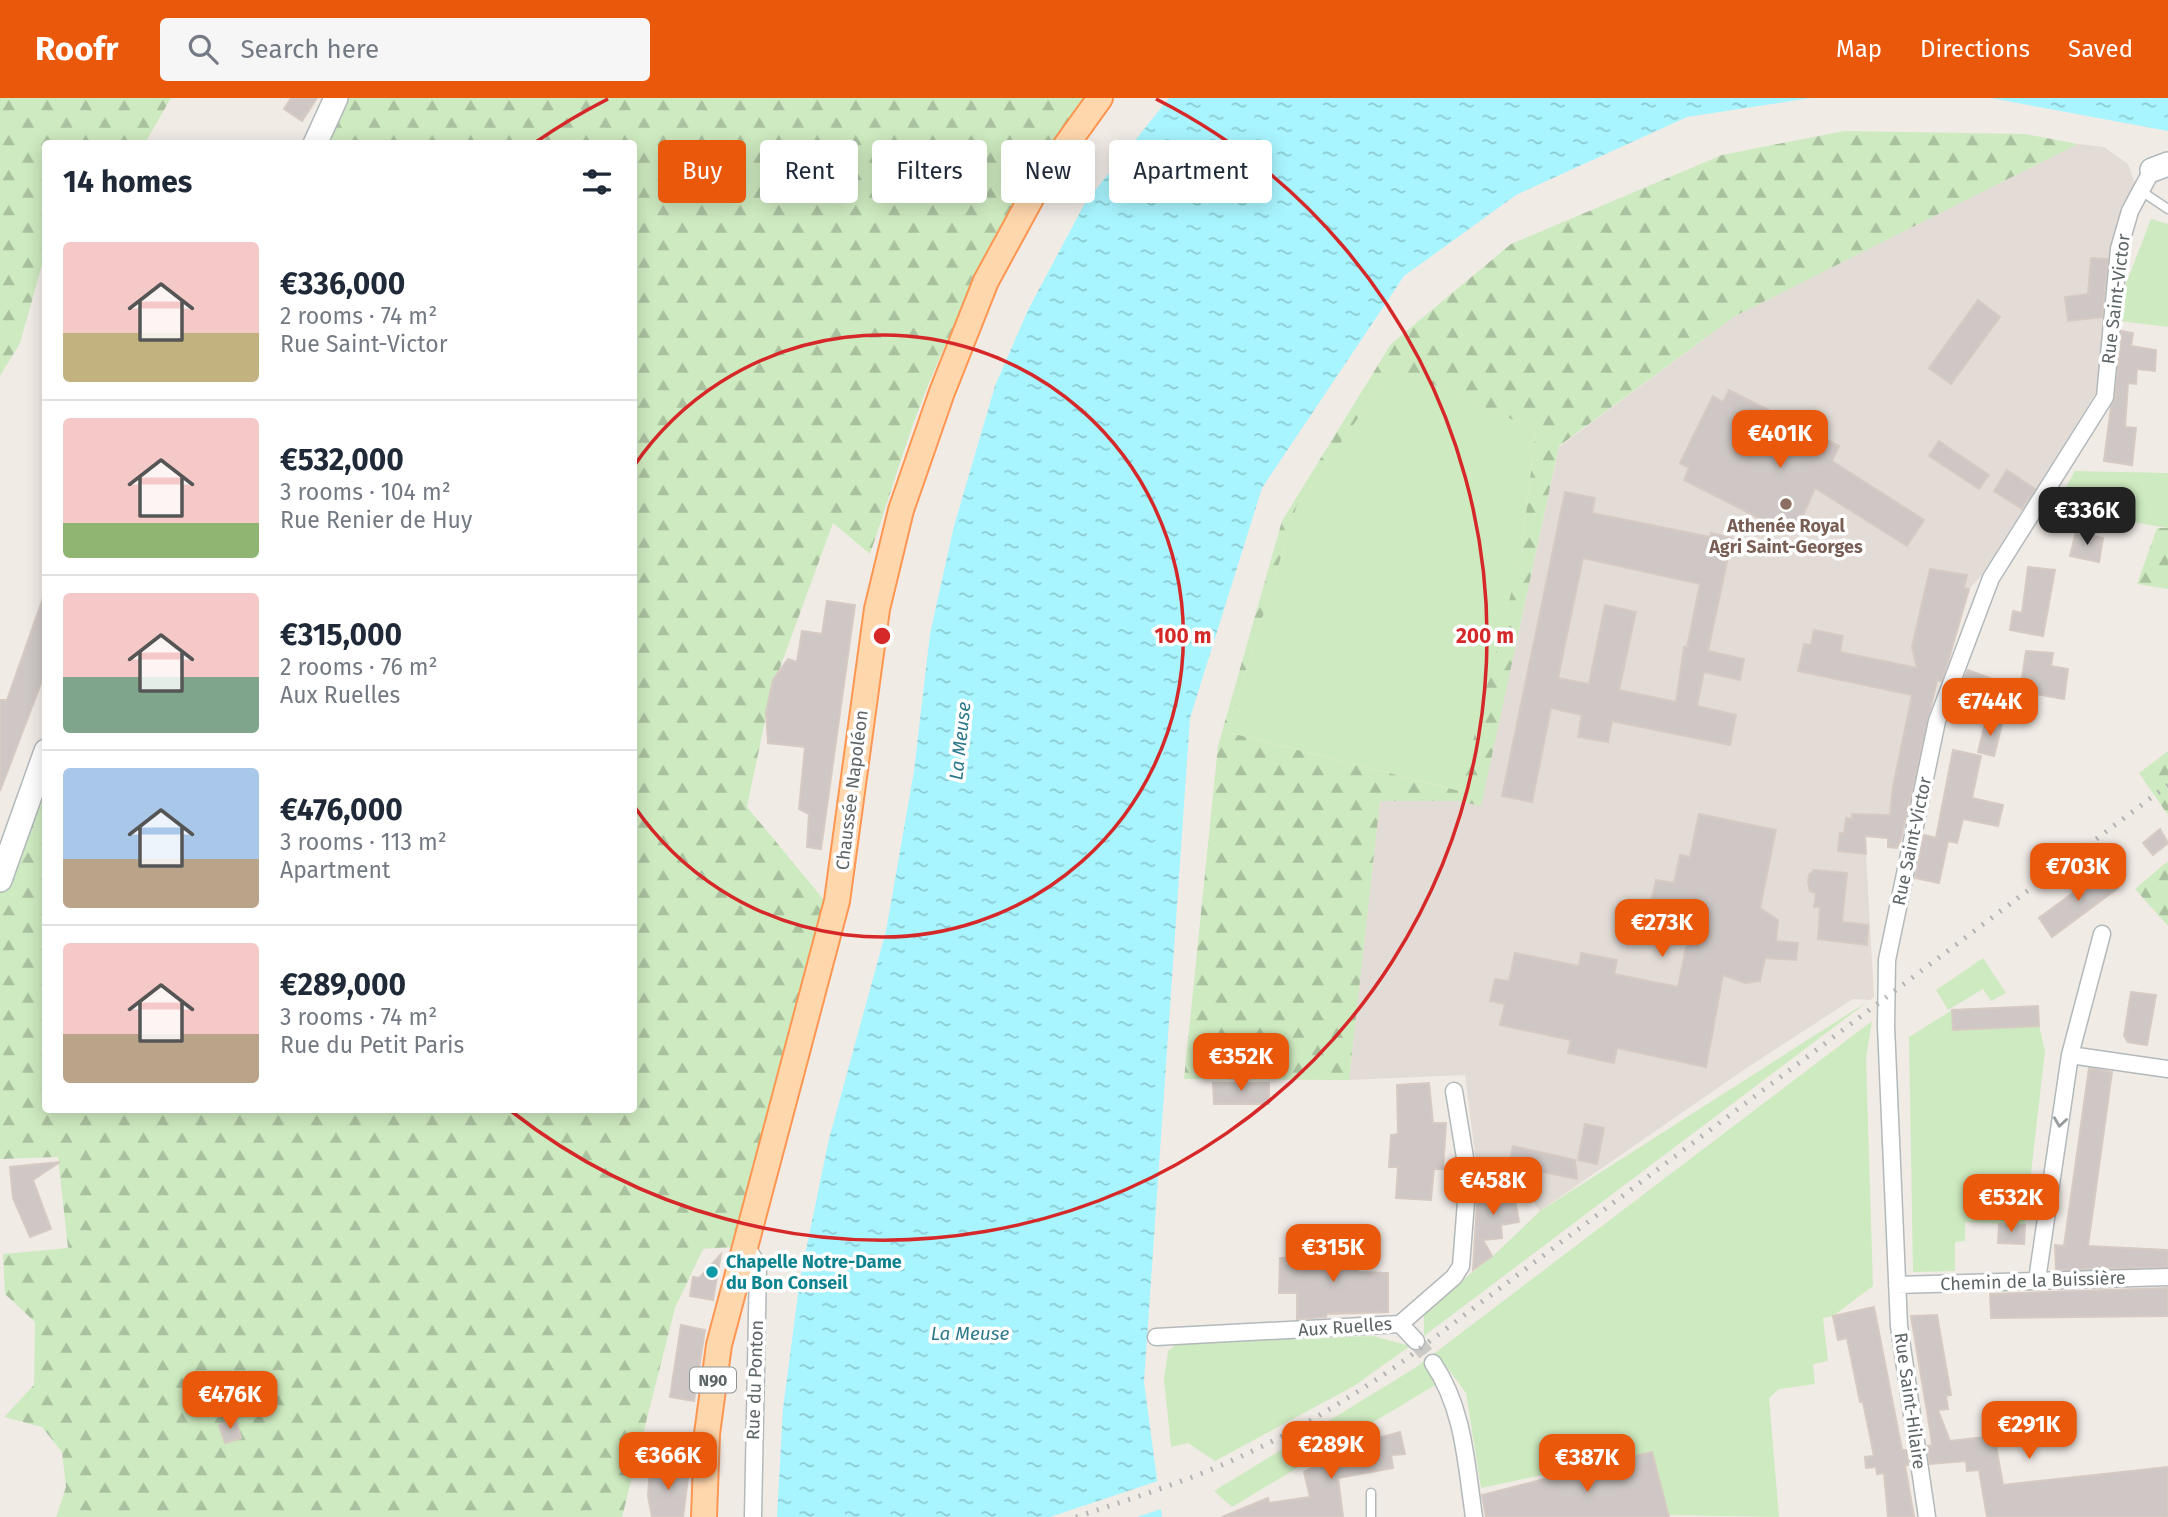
<!DOCTYPE html>
<html lang="en">
<head>
<meta charset="utf-8">
<style>
	:root { --surface:#fff; --page:#f6f6f7; --text:#1f2937; --muted:#747a83; --line:#e0e1e3; --accent:#ea580c }
	body { margin:0; font-family:"Fira Sans",sans-serif; background:var(--page); color:var(--text); height:100vh; display:flex; flex-direction:column; font-size:26px; white-space:nowrap }
	* { box-sizing:border-box; margin:0 }
	p { font-size:23px; color:var(--muted) }
	.icon { flex:none; width:38px; height:38px; fill:none; stroke:currentColor; stroke-width:2; stroke-linecap:round; stroke-linejoin:round }
	.map { position:relative; flex:1; overflow:hidden }
	.side { position:absolute; left:42px; top:42px; width:595px; height:973px; display:flex; flex-direction:column; background:var(--surface); border-radius:7px; box-shadow:0 4px 18px #0003 }
	.side>* { flex:none }
	.hud { position:absolute; left:658px; top:42px; width:665px; height:63px; display:flex; gap:14px }
	.price { position:absolute; translate:-50% -60px; padding:0 16px; border-radius:14px; background:var(--accent); color:#fff; font-size:23px; line-height:46px; filter:drop-shadow(0 2px 4px #0008) }
	.price::after { content:''; position:absolute; left:50%; top:42px; width:21px; height:16px; margin-left:-10px; background:inherit; clip-path:polygon(0 0,100% 0,50% 100%) }
	.price.active { background:#222; color:#fff }
	ul { padding:0; list-style:none }
	li { display:flex; align-items:center; gap:21px; height:175px; padding:0 21px }
	li+li { border-top:2px solid var(--line) }
	li span { display:grid; place-items:center; flex:none; width:196px; height:140px; border-radius:7px; color:#555 }
	li>.icon { margin-inline-start:auto }
	span .icon { width:84px; height:84px; fill:#fffc; stroke-width:1 }
	li b { font-size:30px }
	h2 { display:flex; justify-content:space-between; align-items:center; height:84px; padding:0 21px; font-size:30px }
	.pill { padding:0 24px; border-radius:7px; background:var(--surface); box-shadow:0 4px 18px #0003; font-size:24px; line-height:63px }
	.pill.active { background:var(--accent); color:#fff }
	header { display:flex; align-items:center; gap:42px; box-sizing:border-box; height:98px; padding:0 35px; background:var(--accent); color:#fff }
	header strong { font-size:33px }
	nav { display:flex; gap:38px; margin-inline-start:auto; font-size:24px }
	.search { width:490px; height:63px; background:var(--page); display:flex; align-items:center; gap:18px; box-sizing:border-box; padding:0 24px; border-radius:7px; color:var(--muted); font-size:26px }
	.map>svg:first-child { display:block }
	.education { fill:#e3dcd6 }
	.green { fill:#ceeac0 }
	.forest { fill:url(#forest-firs); fill-rule:evenodd }
	.water { fill:url(#water-ripples) }
	.pier { fill:#f1ebe6 }
	.building { fill:#cec7c5; stroke:#d6cac3; stroke-width:2; fill-rule:evenodd }
	.lines { fill:none; stroke-linecap:round; stroke-linejoin:round }
	.street-tunnel { stroke:#cccac6; stroke-width:16; stroke-dasharray:16 8; stroke-linecap:butt }
	.lane-casing { stroke:#b3b9bb; stroke-width:11 }
	.street-casing { stroke:#b3b9bb; stroke-width:19 }
	.secondary-casing { stroke:#b2b9bc; stroke-width:26 }
	.primary-casing { stroke:#fe9652; stroke-width:28 }
	.lane { stroke:#fff; stroke-width:8 }
	.street { stroke:#fff; stroke-width:16 }
	.secondary { stroke:#fff; stroke-width:23 }
	.primary { stroke:#ffd7ad; stroke-width:24 }
	.rail { stroke:#b3b4b5; stroke-width:5; stroke-dasharray:2 9; stroke-linecap:butt }
	.oneway { stroke:#969b9c }
	.ring { fill:none; stroke:#d62828; stroke-width:3.5 }
	.education-dot { fill:#8d6e63; stroke:#fff; stroke-width:2.5 }
	.culture-dot { fill:#0f9aa8; stroke:#fff; stroke-width:2.5 }
	.labels { text-anchor:middle; dominant-baseline:central; stroke-width:7; stroke-linejoin:round; paint-order:stroke }
	.shield { fill:#fff; stroke:#8e9395; stroke-width:2 }
	.shield-label { font-size:16px; font-weight:bold; fill:#5d6567 }
	.street-label { font-size:18px; fill:#5d6567; stroke:#fff }
	.education-label { font-size:18px; font-weight:bold; fill:#785e54; stroke:#fff }
	.culture-label { font-size:18px; font-weight:bold; fill:#0d838f; stroke:#fff; text-anchor:start }
	.water-label { font-size:19px; font-style:italic; fill:#2e7a8c; stroke:#fff }
	.centre { fill:#d62828; stroke:#fff; stroke-width:3.5 }
	.ring-label { font-size:21px; text-anchor:middle; font-weight:bold; fill:#d62828; stroke:#fff; stroke-width:7; stroke-linejoin:round; paint-order:stroke }
</style>
</head>
<body>
<header>
<strong>Roofr</strong>
<div class="search"><svg class="icon" aria-label="search" viewBox="0 0 24 24"><circle cx="10" cy="10" r="6"/><path d="M15 15l6 6"/></svg>Search here</div>
<nav><a>Map</a><a>Directions</a><a>Saved</a></nav>
</header>
<div class="map">
<svg width="2168" height="1419" viewBox="0 0 2168 1419">
	<defs>
		<pattern id="forest-firs" width="22" height="20" patternUnits="userSpaceOnUse" patternTransform="scale(1.75)"><rect width="22" height="20" fill="#ceeac0"/><path d="M5 1l3.5 6h-7zM16 11l3.5 6h-7z" fill="#aac1a0"/></pattern>
		<pattern id="water-ripples" width="26" height="14" patternUnits="userSpaceOnUse" patternTransform="scale(1.75)"><rect width="26" height="14" fill="#a8f5ff"/><path d="M2 4q2-2 4 0t4 0M15 11q2-2 4 0t4 0" fill="none" stroke="#8ccad2"/></pattern>
	</defs>
	<rect width="100%" height="100%" fill="#f1ebe6"/>
	<path class="education" d="M 2078,46 L 2104,49 L 2128,66 L 2135,86 L 2120,119 L 2111,148 L 2108,220 L 2097,293 L 1981,478 L 1969,491 L 1931,605 L 1901,741 L 1865,738 L 1874,899 L 1870,902 L 1853,901 L 1745,971 L 1540,1113 L 1515,1080 L 1479,1087 L 1465,977 L 1349,982 L 1380,702 L 1459,703 L 1481,707 L 1559,349 L 1735,218 Z"/>
	<path class="green" d="M 2151,121 L 2168,126 L 2168,229 L 2112,222 Z
		M 1394,269 L 1536,332 L 1521,457 L 1461,693 L 1227,634 L 1297,407 Z
		M 2075,373 L 2168,375 L 2168,430 L 2053,411 Z
		M 1983,860 L 2006,895 L 1991,903 L 1983,891 L 1948,912 L 1936,892 Z
		M 1870,902 L 1424,1238 L 1424,1212 L 1493,1158 L 1540,1113 Z
		M 1952,912 L 1953,932 L 2039,927 L 2045,953 L 2025,1127 L 1965,1124 L 1965,1143 L 1955,1144 L 1955,1173 L 1913,1174 L 1909,939 Z
		M 1872,923 L 1866,960 L 1873,1188 L 1833,1218 L 1823,1220 L 1828,1263 L 1813,1266 L 1815,1286 L 1779,1291 L 1769,1300 L 1779,1419 L 1669,1417 L 1652,1354 L 1481,1390 L 1466,1295 L 1440,1260 L 1427,1270 L 1437,1286 L 1232,1409 L 1214,1393 L 1415,1270 Z
		M 1373,1238 L 1410,1248 L 1354,1288 L 1215,1363 L 1188,1345 L 1171,1349 L 1164,1281 L 1168,1253 L 1178,1245 Z"/>
	<path class="forest" d="M 0,0 L 171,0 L 145,45 L 46,46 L 45,156 L 20,245 L 0,278 Z
		M 336,0 L 1083,0 C 1019,95 965,194 923,300 C 903,351 888,404 870,456 L 833,425 L 771,594 L 747,709 L 824,802 L 736,1149 L 703,1151 L 675,1210 L 622,1419 L 56,1419 L 66,1389 L 62,1354 L 42,1329 L 4,1319 L 34,1287 L 35,1224 L 5,1196 L 3,1156 L 68,1150 L 58,1059 L 0,1061 L 0,782 L 45,653 L 46,1012 L 634,1012 L 634,46 L 315,45 Z
		M 1844,33 L 2025,36 L 2078,46 L 1735,218 L 1559,348 L 1481,708 L 1459,703 L 1380,703 L 1349,982 L 1184,981 L 1218,648 L 1282,423 L 1391,246 L 1511,146 L 1722,57 ZM 1394,269 L 1536,332 L 1521,457 L 1460,693 L 1227,634 L 1297,407 Z
		M 2157,430 L 2168,430 L 2168,491 L 2137,486 Z
		M 2168,653 L 2168,717 L 2139,675 Z
		M 2168,763 L 2168,828 L 2135,791 Z"/>
	<path class="water" d="M 1169,0 L 1811,0 L 1687,19 L 1516,97 L 1404,178 L 1262,390 L 1190,620 L 1144,1284 L 1162,1419 L 777,1419 L 783,1310 L 800,1181 L 829,1041 L 886,833 L 914,673 L 930,536 L 954,428 L 995,288 L 1028,212 L 1085,105 Z
		M 1991,0 L 2168,0 L 2168,33 Z"/>
	<path class="pier" d="M 1161,1382 L 1164,1410 L 1137,1419 L 1050,1419 Z"/>
	<path class="building" d="M 291,0 L 317,0 L 302,23 L 284,11 Z
		M 2091,160 L 2108,161 L 2102,219 L 2068,223 L 2065,199 L 2088,196 Z
		M 1978,202 L 2000,219 L 1951,286 L 1929,270 Z
		M 2122,233 L 2133,235 L 2131,248 L 2156,252 L 2155,273 L 2137,271 L 2136,286 L 2128,285 L 2125,329 L 2136,330 L 2132,367 L 2104,363 L 2111,309 L 2115,300 Z
		M 1729,292 L 1839,348 L 1832,363 L 1924,422 L 1907,448 L 1815,390 L 1796,434 L 1790,431 L 1788,435 L 1684,382 L 1689,370 L 1680,365 L 1713,298 L 1723,304 Z
		M 1939,343 L 1989,377 L 1979,391 L 1929,358 Z
		M 2007,372 L 2035,391 L 2022,411 L 1994,393 Z
		M 1565,394 L 1595,400 L 1592,415 L 1710,439 L 1711,435 L 1732,440 L 1708,553 L 1744,561 L 1740,582 L 1704,574 L 1697,608 L 1736,617 L 1730,647 L 1612,623 L 1608,644 L 1578,639 L 1582,617 L 1551,610 L 1532,704 L 1502,698 ZM 1583,460 L 1700,486 L 1687,549 L 1684,549 L 1676,604 L 1619,592 L 1636,514 L 1605,507 L 1589,586 L 1558,580 Z
		M 2076,434 L 2103,440 L 2099,464 L 2070,458 Z
		M 2028,469 L 2055,472 L 2043,538 L 2010,532 L 2013,513 L 2022,515 Z
		M 1930,471 L 1967,477 L 1964,490 L 1969,491 L 1948,564 L 1941,583 L 1937,582 L 1901,741 L 1897,750 L 1888,749 L 1888,740 L 1865,738 L 1866,756 L 1838,753 L 1840,735 L 1844,735 L 1846,720 L 1852,721 L 1852,716 L 1890,717 L 1893,689 L 1912,597 L 1798,573 L 1804,546 L 1811,547 L 1814,532 L 1843,538 L 1840,554 L 1917,570 L 1912,549 Z
		M 43,500 L 46,572 L 0,693 L 0,602 L 7,602 Z
		M 827,503 L 855,507 L 821,751 L 807,749 L 809,716 L 799,711 L 805,649 L 768,645 L 766,614 L 773,582 L 788,561 L 797,564 L 802,533 L 822,536 Z
		M 2026,553 L 2053,555 L 2051,568 L 2068,571 L 2064,601 L 2020,593 Z
		M 1968,572 L 2000,584 L 1993,603 L 1960,591 Z
		M 1986,622 L 2002,626 L 1994,658 L 1978,654 Z
		M 1953,652 L 1981,658 L 1972,700 L 2003,707 L 1998,728 L 1963,721 L 1957,745 L 1948,743 L 1939,785 L 1915,780 L 1924,737 L 1936,740 Z
		M 1699,716 L 1776,732 L 1760,810 L 1778,822 L 1776,843 L 1798,845 L 1796,862 L 1765,860 L 1760,883 L 1745,885 L 1723,877 L 1706,969 L 1617,950 L 1614,965 L 1568,955 L 1571,942 L 1500,927 L 1505,906 L 1490,903 L 1495,881 L 1509,883 L 1515,855 L 1579,868 L 1581,855 L 1617,862 L 1614,876 L 1678,889 L 1688,840 L 1645,831 L 1656,782 L 1674,785 L 1680,757 L 1690,759 Z
		M 2160,731 L 2168,745 L 2153,757 L 2143,745 Z
		M 1814,772 L 1847,775 L 1842,824 L 1868,827 L 1867,847 L 1818,841 L 1820,809 L 1814,809 L 1816,795 L 1810,793 L 1808,785 L 1809,777 Z
		M 2104,772 L 2118,790 L 2052,839 L 2039,820 Z
		M 2131,894 L 2156,897 L 2147,947 L 2128,944 L 2124,938 Z
		M 2038,908 L 2039,928 L 1953,932 L 1952,912 Z
		M 2089,970 L 2112,974 L 2088,1148 L 2168,1152 L 2168,1169 L 2056,1172 L 2055,1147 L 2064,1148 Z
		M 1213,985 L 1269,985 L 1269,1006 L 1214,1006 Z
		M 1429,985 L 1433,1025 L 1446,1025 L 1443,1071 L 1434,1071 L 1431,1102 L 1396,1100 L 1398,1069 L 1389,1069 L 1391,1037 L 1398,1036 L 1397,987 Z
		M 1585,1026 L 1604,1030 L 1597,1066 L 1578,1062 Z
		M 1513,1048 L 1575,1062 L 1577,1081 L 1509,1067 Z
		M 60,1064 L 33,1082 L 51,1131 L 30,1139 L 13,1100 L 10,1069 Z
		M 1512,1085 L 1519,1124 L 1501,1127 L 1502,1140 L 1483,1142 L 1492,1158 L 1473,1172 L 1478,1089 Z
		M 1999,1126 L 2025,1127 L 2024,1146 L 1998,1145 Z
		M 1328,1147 L 1358,1148 L 1358,1174 L 1388,1175 L 1388,1214 L 1327,1216 L 1326,1219 L 1297,1221 L 1297,1195 L 1279,1195 L 1280,1160 L 1328,1157 Z
		M 721,1156 L 713,1202 L 690,1198 L 693,1179 L 699,1180 Z
		M 2168,1190 L 2168,1218 L 1991,1220 L 1990,1196 Z
		M 1874,1209 L 1902,1352 L 1907,1352 L 1909,1367 L 1905,1367 L 1914,1419 L 1888,1419 L 1884,1375 L 1877,1376 L 1876,1369 L 1866,1370 L 1865,1359 L 1874,1358 L 1863,1304 L 1860,1304 L 1847,1240 L 1838,1242 L 1833,1218 Z
		M 1937,1217 L 1951,1297 L 1946,1298 L 1948,1311 L 1938,1312 L 1950,1343 L 1984,1339 L 1985,1343 L 1995,1342 L 2003,1387 L 2168,1369 L 2168,1419 L 1987,1419 L 1979,1372 L 1967,1373 L 1966,1363 L 1930,1366 L 1927,1348 L 1932,1347 L 1930,1332 L 1911,1218 Z
		M 681,1227 L 705,1232 L 694,1303 L 670,1299 Z
		M 236,1322 L 241,1340 L 225,1345 L 219,1327 Z
		M 1400,1334 L 1405,1356 L 1391,1357 L 1393,1370 L 1338,1380 L 1343,1419 L 1222,1419 L 1268,1400 L 1269,1405 L 1310,1399 L 1304,1374 L 1349,1348 Z
		M 1652,1354 L 1669,1419 L 1486,1419 L 1482,1397 Z
		M 650,1368 L 689,1372 L 683,1419 L 652,1419 L 648,1398 Z"/>
	<g class="lines">
		<path class="street-tunnel" d="M 1416,1243 L 1433,1265"/>
		<g class="lane-casing">
			<path id="lane" d="M 2141,93 L 2168,111
				M 1371,1395 L 1371,1419"/>
		</g>
		<g class="street-casing">
			<path id="street" d="M 2070,957 L 2168,971
				M 746,1148 L 758,1167 L 753,1419
				M 2037,1182 L 2070,957 L 2102,836
				M 1897,1187 L 2168,1179
				M 1400,1226 L 1416,1243
				M 1156,1239 L 1400,1226 L 1454,1179 L 1461,1168 L 1468,1078 L 1454,993
				M 1433,1265 C 1464,1311 1466,1365 1474,1419
				M 1927,1419 L 1899,1228 L 1886,928 L 1887,862 L 1937,623 L 1991,480 L 2105,299 L 2119,151 L 2130,113 L 2152,72"/>
		</g>
		<g class="secondary-casing">
			<path id="secondary" d="M 315,46 L 336,0
				M 2152,72 L 2168,66
				M 0,782 L 46,653"/>
		</g>
		<g class="primary-casing">
			<path id="primary" d="M 704,1419 L 707,1336 L 719,1247 L 837,803 L 877,511 L 901,412 L 942,294 L 986,183 L 1041,82 L 1100,0"/>
		</g>
		<use href="#lane" class="lane"/>
		<use href="#street" class="street"/>
		<use href="#secondary" class="secondary"/>
		<use href="#primary" class="primary"/>
		<path class="rail" d="M 1076,1419 C 1133,1400 1192,1382 1246,1356 C 1300,1331 1349,1300 1398,1267 L 2168,687"/>
	</g>
	<defs><path id="oneway-chevron" d="M-2-3.5L2.5 0L-2 3.5" fill="none" stroke-width="1.6" stroke-linecap="round" stroke-linejoin="round" transform="scale(1.75)"/></defs>
	<use class="oneway" href="#oneway-chevron" transform="translate(2060 1024) rotate(98)"/>
	<g class="ring">
		<path d="M634 368A301 301 0 1 1 634 708"/>
		<path d="M536 44A603 603 0 0 1 608 1M1156 1A603 603 0 1 1 511 1013"/>
	</g>
	<circle class="education-dot" cx="1786" cy="406" r="7"/>
	<circle class="culture-dot" cx="712" cy="1174" r="7"/>
	<g class="labels">
		<rect class="shield" x="690" y="1269.5" width="46" height="25" rx="5"/>
		<g class="shield-label">
			<text x="713" y="1282">N90</text>
		</g>
		<g class="street-label">
			<text transform="translate(2116 201) rotate(-83)">Rue Saint-Victor</text>
			<text transform="translate(852 692) rotate(-83)">Chaussée Napoléon</text>
			<text transform="translate(1912 743) rotate(-78)">Rue Saint-Victor</text>
			<text transform="translate(2033 1183) rotate(-2)">Chemin de la Buissière</text>
			<text transform="translate(1345 1229) rotate(-4)">Aux Ruelles</text>
			<text transform="translate(755 1282) rotate(-88)">Rue du Ponton</text>
			<text transform="translate(1910 1303) rotate(82)">Rue Saint-Hilaire</text>
		</g>
		<g class="education-label">
			<text x="1786" y="428">Athenée Royal<tspan x="1786" dy="21">Agri Saint-Georges</tspan></text>
		</g>
		<g class="culture-label">
			<text x="726" y="1164">Chapelle Notre-Dame<tspan x="726" dy="21">du Bon Conseil</tspan></text>
		</g>
		<g class="water-label">
			<text transform="translate(960 643) rotate(-84)">La Meuse</text>
			<text x="970" y="1235">La Meuse</text>
		</g>
	</g>
	<circle cx="882" cy="538" r="10" class="centre"/>
	<g class="ring-label">
		<text x="1183" y="545">100 m</text>
		<text x="1485" y="545">200 m</text>
	</g>
</svg>
<b class="price" style="left:1780px;top:372px">€401K</b>
<b class="price active" style="left:2087px;top:449px">€336K</b>
<b class="price" style="left:1990px;top:640px">€744K</b>
<b class="price" style="left:2078px;top:805px">€703K</b>
<b class="price" style="left:1662px;top:861px">€273K</b>
<b class="price" style="left:1241px;top:995px">€352K</b>
<b class="price" style="left:1493px;top:1119px">€458K</b>
<b class="price" style="left:2011px;top:1136px">€532K</b>
<b class="price" style="left:1333px;top:1186px">€315K</b>
<b class="price" style="left:230px;top:1333px">€476K</b>
<b class="price" style="left:2029px;top:1363px">€291K</b>
<b class="price" style="left:1331px;top:1383px">€289K</b>
<b class="price" style="left:668px;top:1394px">€366K</b>
<b class="price" style="left:1587px;top:1396px">€387K</b>
<div class="hud">
<a class="pill active">Buy</a>
<a class="pill">Rent</a>
<a class="pill">Filters</a>
<a class="pill">New</a>
<a class="pill">Apartment</a>
</div>
<section class="side">
<h2>14 homes<svg class="icon" aria-label="filters" viewBox="0 0 24 24"><path d="M4 7h16M4 17h16"/><circle cx="9" cy="7" r="2"/><circle cx="15" cy="17" r="2"/></svg></h2>
<ul>
<li><span style="background:linear-gradient(#f6c9c9 65%,#c2b280 0)"><svg class="icon" aria-label="home" viewBox="0 0 24 24"><path d="M3 11l9-7 9 7M6 9v11h12V9"/></svg></span><div><b>€336,000</b><p>2 rooms · 74 m²</p><p>Rue Saint-Victor</p></div></li>
<li><span style="background:linear-gradient(#f6c9c9 75%,#8fb573 0)"><svg class="icon" aria-label="home" viewBox="0 0 24 24"><path d="M3 11l9-7 9 7M6 9v11h12V9"/></svg></span><div><b>€532,000</b><p>3 rooms · 104 m²</p><p>Rue Renier de Huy</p></div></li>
<li><span style="background:linear-gradient(#f6c9c9 60%,#7fa58c 0)"><svg class="icon" aria-label="home" viewBox="0 0 24 24"><path d="M3 11l9-7 9 7M6 9v11h12V9"/></svg></span><div><b>€315,000</b><p>2 rooms · 76 m²</p><p>Aux Ruelles</p></div></li>
<li><span style="background:linear-gradient(#a9c7e8 65%,#b9a48a 0)"><svg class="icon" aria-label="home" viewBox="0 0 24 24"><path d="M3 11l9-7 9 7M6 9v11h12V9"/></svg></span><div><b>€476,000</b><p>3 rooms · 113 m²</p><p>Apartment</p></div></li>
<li><span style="background:linear-gradient(#f6c9c9 65%,#b9a48a 0)"><svg class="icon" aria-label="home" viewBox="0 0 24 24"><path d="M3 11l9-7 9 7M6 9v11h12V9"/></svg></span><div><b>€289,000</b><p>3 rooms · 74 m²</p><p>Rue du Petit Paris</p></div></li>
</ul>
</section>
</div>
</body>
</html>
